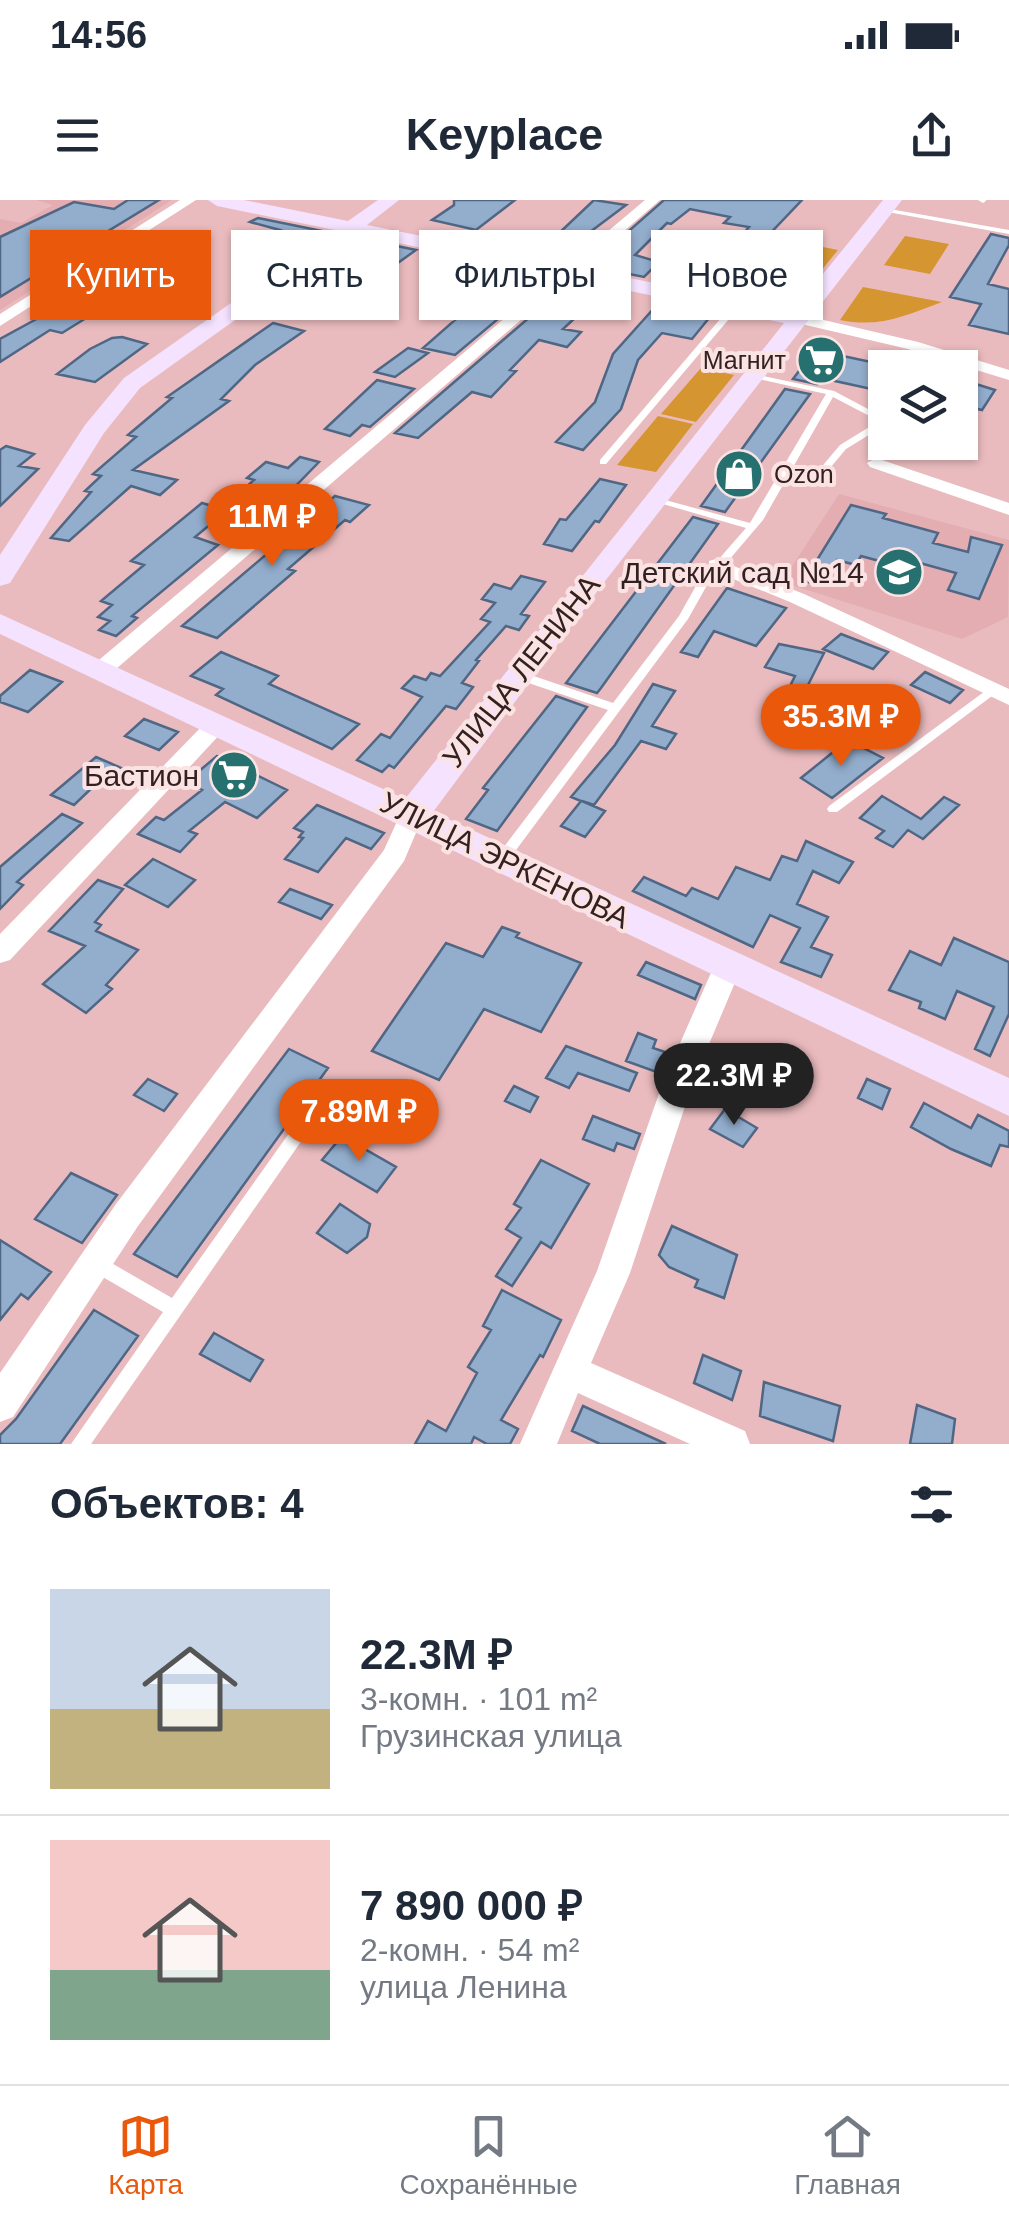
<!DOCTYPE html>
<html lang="ru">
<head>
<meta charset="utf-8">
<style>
	:root { --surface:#fff; --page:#f2f2f3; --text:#1f2937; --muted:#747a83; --line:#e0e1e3; --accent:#ea580c }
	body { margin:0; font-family:Helvetica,sans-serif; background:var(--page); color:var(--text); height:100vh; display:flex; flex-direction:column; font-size:38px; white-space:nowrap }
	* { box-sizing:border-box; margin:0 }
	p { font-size:32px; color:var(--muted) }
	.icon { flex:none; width:55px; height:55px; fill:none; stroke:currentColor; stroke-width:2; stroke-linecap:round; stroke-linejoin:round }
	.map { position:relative; height:1244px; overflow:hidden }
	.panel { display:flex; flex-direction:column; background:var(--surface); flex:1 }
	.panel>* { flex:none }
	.top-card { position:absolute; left:30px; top:30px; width:950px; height:90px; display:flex; gap:20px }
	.fabs { position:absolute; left:868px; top:150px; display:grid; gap:20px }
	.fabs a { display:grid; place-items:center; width:110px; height:110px; border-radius:0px; background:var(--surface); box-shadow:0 2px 8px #0004; font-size:50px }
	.price { position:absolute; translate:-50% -85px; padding:0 22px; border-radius:35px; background:var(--accent); color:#fff; font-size:32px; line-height:65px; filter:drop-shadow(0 2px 5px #0008) }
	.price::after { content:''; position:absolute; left:50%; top:60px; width:30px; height:22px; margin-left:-15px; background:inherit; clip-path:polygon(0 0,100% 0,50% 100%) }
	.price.selected { background:#222; color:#fff }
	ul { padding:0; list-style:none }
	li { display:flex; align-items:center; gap:30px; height:250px; padding:0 50px }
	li+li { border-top:2px solid var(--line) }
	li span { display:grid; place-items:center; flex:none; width:280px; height:200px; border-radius:0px; color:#555 }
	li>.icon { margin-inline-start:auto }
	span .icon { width:120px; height:120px; fill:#fffc; stroke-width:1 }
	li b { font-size:42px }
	h2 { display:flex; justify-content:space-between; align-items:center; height:120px; padding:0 50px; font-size:42px }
	.pill { padding:0 35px; border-radius:0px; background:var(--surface); box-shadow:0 2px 8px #0004; font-size:35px; line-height:90px }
	.pill.selected { background:var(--accent); color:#fff }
	.status { display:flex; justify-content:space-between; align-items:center; height:70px; padding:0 50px; background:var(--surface); direction:ltr }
	.status svg { height:28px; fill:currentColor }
	header { display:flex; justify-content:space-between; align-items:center; height:130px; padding:0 50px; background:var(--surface); font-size:45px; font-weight:700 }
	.dock { display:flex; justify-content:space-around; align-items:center; height:140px; border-top:2px solid var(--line); background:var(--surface); font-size:28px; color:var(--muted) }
	.dock a { display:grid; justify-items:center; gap:5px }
	.dock .selected { color:var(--accent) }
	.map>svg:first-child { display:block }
	.built { fill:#e3adb1 }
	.green { fill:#d59530 }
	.building { fill:#93adcd; stroke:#4f6784; stroke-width:2.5 }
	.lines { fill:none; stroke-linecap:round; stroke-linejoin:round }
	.lane { fill:#fff; fill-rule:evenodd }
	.street { fill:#fff; fill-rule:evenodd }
	.secondary { fill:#f4e2fe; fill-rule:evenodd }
	.labels { text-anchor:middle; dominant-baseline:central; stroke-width:8; stroke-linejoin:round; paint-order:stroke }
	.far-poi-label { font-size:25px; fill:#332122; stroke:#fbe3e4; text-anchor:end }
	.poi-label { font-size:30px; fill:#332122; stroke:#fbe3e4; text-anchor:end }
	.street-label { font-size:30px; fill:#332122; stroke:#fbe3e4 }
</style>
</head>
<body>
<div class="status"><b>14:56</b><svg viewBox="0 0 49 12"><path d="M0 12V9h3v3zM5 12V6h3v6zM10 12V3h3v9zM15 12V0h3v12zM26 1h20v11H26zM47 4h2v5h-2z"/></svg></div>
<header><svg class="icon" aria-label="menu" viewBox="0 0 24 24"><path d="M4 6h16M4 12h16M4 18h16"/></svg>Keyplace<svg class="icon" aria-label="share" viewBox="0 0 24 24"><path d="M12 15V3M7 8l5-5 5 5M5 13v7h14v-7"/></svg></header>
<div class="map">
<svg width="1009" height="1244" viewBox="0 0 1009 1244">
	<rect width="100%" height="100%" fill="#eabbbe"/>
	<path class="built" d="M 36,0 L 172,0 L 0,110 L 0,19 L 21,23 L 53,5 Z
		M 839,294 L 1009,340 L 1008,417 L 962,439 L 782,382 Z"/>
	<path class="green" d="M 905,36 L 949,44 L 930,74 L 884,65 Z
		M 813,45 L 838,50 L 803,93 L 767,86 L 800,46 Z
		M 863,87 L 942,102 C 905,116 879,128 840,120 Z
		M 701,168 L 734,175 L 696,222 L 661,214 Z
		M 658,216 L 693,224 L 656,272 L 617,265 Z"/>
	<path class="building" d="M 128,0 L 159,0 L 0,97 L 0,37 L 74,2 L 114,9 Z
		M 454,0 L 515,0 L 476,30 L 432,20 L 454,5 Z
		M 594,0 L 626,5 L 554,59 L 503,49 L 536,55 Z
		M 664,0 L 802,0 L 763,41 L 774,44 L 734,90 L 699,83 L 749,27 L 724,23 L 730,17 L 690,9 L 671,24 L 667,23 L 635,55 L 659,62 L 644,77 L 589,66 Z
		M 258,18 L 322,31 L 274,54 L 252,49 L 280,30 L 250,22 Z
		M 991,34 L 1009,38 L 1009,45 L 988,84 L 1009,89 L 1009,134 L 969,125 L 981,104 L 950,97 Z
		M 382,43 L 416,50 L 336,107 L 308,101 Z
		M 134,53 L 168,62 L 128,92 L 62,133 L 50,130 L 0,162 L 0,139 L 53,110 Z
		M 499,68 L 533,75 L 521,90 L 530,92 L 455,155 L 423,148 L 455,120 L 450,117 L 503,75 L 498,73 Z
		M 553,97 L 589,105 L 563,129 L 581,132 L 567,147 L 539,140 L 510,170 L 516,171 L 491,197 L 472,192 L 418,238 L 395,233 Z
		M 655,107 L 709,118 L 692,139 L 662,133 L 638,160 L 621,209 L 583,250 L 556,242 L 595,202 L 613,154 Z
		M 273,123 L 304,131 L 255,165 L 221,199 L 229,201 L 133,270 L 177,280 L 160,295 L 131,286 L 69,341 L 51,338 L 91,292 L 85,291 L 101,276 L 93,274 L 136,237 L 128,235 L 172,198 L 167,197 Z
		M 122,137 L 147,144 L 95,182 L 57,174 L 90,149 L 112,138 Z
		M 408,148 L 428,153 L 395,177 L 375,172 Z
		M 815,150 L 885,165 L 885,192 L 821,178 L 817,184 L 793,179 Z
		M 960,179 L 995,190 L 982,210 L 960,205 Z
		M 377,180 L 414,189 L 370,227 L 362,225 L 350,236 L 325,229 Z
		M 785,189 L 810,194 L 725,312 L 701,306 Z
		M 6,246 L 34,254 L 19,266 L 38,269 L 0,306 L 0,250 Z
		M 300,257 L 319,262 L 277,305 L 256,322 L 224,313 L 195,337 L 218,345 L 132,416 L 137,418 L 116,436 L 99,430 L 110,421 L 98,417 L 112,405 L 101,401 L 144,365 L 131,361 L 202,303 L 222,309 L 254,280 L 247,278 L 266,262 L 288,268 Z
		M 600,279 L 626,285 L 599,322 L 595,321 L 572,351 L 544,344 L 560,319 L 566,320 Z
		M 335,296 L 369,305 L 350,322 L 345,320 L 288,369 L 295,371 L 217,438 L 182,426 Z
		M 851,305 L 886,314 L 883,318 L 938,333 L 933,343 L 968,352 L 971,337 L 1002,345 L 979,399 L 948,390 L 956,373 L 920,363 L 916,371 L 861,356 L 856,365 L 837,360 L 820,385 L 804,381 Z
		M 693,317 L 718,324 L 601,488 L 597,493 L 566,483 Z
		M 521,376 L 545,382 L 521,414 L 529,416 L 519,430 L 506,426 L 476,460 L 479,461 L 462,483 L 473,487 L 456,509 L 446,506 L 394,568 L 389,565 L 382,572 L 357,560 L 381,534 L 390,538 L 422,497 L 402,488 L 414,476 L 426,480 L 431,473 L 440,476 L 490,422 L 481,419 L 495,403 L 482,399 L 494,384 L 511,389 Z
		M 727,388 L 786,408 L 756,446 L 714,431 L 698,457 L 681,452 Z
		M 841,434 L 888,452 L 873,469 L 823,449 Z
		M 779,444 L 824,453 L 801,499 L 786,494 L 795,476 L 765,467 Z
		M 221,452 L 278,476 L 269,484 L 359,524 L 332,549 L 216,495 L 223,489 L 191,476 Z
		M 30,470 L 62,482 L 28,512 L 0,502 L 0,496 Z
		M 925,472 L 963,490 L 950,503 L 911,485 Z
		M 653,484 L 675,491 L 652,526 L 676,534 L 666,549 L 641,541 L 594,605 L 582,601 L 605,611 L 585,637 L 561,626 L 581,601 L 571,597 L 615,545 Z
		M 556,496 L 587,507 L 497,631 L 466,619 L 488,590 L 483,588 Z
		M 144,519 L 178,532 L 159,550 L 125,536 Z
		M 848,540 L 883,558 L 832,598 L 801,578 Z
		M 217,556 L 287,590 L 257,618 L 225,602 L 189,631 L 197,634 L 180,652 L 138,634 L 156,617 L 164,620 L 202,590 L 186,582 Z
		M 96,557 L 126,570 L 106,587 L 97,583 L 74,605 L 51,595 Z
		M 882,596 L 921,619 L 944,597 L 959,605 L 923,639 L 908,630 L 893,647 L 876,638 L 884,631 L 860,618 Z
		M 317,605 L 384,633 L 371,649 L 346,638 L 318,672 L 285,659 L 303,638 L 299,637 L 303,632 L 294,628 Z
		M 62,614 L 82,623 L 17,682 L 23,685 L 0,709 L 0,667 Z
		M 806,641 L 853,662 L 839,683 L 813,671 L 797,704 L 828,717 L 811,747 L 832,755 L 821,777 L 781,762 L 800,728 L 770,715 L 753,747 L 633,691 L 644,677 L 686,696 L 692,688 L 718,699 L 736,667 L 770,680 L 782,656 L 797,661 Z
		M 153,659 L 195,680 L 168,707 L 125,685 Z
		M 98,680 L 123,689 L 95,722 L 101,725 L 96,731 L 138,750 L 106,785 L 112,789 L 86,813 L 43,784 L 85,746 L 49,731 Z
		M 290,689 L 332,705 L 321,719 L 279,702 Z
		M 502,727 L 519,733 L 516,737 L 581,763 L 541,832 L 484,809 L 439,880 L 372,851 L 446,743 L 483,757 Z
		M 954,738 L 1009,762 L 1009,814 L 990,856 L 975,849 L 994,807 L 957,791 L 945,819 L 919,808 L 921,802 L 889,790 L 910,751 L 941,765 Z
		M 646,762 L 701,785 L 695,799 L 638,775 Z
		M 638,833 L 656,840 L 653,848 L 671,854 L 662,874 L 626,861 Z
		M 566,846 L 637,873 L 629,891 L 578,873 L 569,888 L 546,878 Z
		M 289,849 L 328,868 L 177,1077 L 134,1054 Z
		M 148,879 L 177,894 L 164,911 L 134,895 Z
		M 867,879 L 890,889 L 882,909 L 858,898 Z
		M 514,886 L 538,897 L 530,912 L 505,901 Z
		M 924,903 L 971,928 L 978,915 L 1009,931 L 1009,947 L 1000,945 L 991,966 L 951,949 L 911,927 Z
		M 725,909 L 757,928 L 743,947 L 710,929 Z
		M 593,916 L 640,934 L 634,949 L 617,943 L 614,951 L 583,939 Z
		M 342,936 L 396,967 L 377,992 L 322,960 Z
		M 541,960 L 589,984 L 551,1048 L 541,1042 L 512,1086 L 496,1076 L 521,1038 L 506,1029 L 521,1008 L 514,1004 Z
		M 71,973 L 117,995 L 82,1043 L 35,1019 Z
		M 340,1004 L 370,1024 L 367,1037 L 347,1053 L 317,1033 Z
		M 672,1026 L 737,1055 L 724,1098 L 695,1087 L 698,1080 L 669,1067 L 659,1055 Z
		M 0,1040 L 51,1072 L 28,1099 L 21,1094 L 0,1120 Z
		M 502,1090 L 561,1120 L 543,1157 L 540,1155 L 501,1220 L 518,1229 L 510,1244 L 487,1244 L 474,1237 L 471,1244 L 415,1244 L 428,1221 L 446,1231 L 477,1173 L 468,1167 L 491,1130 L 483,1126 Z
		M 94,1110 L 138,1136 L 60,1244 L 0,1244 L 0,1235 L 16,1219 Z
		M 214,1133 L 263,1160 L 250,1181 L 200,1154 Z
		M 703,1155 L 741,1171 L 732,1200 L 694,1183 Z
		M 764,1182 L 840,1206 L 833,1241 L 760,1216 Z
		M 917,1205 L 955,1219 L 952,1244 L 910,1244 Z
		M 583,1206 L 666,1244 L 600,1244 L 572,1231 Z"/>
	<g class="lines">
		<path class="lane" d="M 978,0 L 986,0 L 986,1 L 983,3 Z
			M 884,8 L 1009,30 L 1009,34 L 882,11 L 882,9 Z
			M 733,104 L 740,106 L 606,264 L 600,264 L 600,260 Z
			M 749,173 L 834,191 L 885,218 L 885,225 L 846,249 L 825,274 L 819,274 L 819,270 L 840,245 L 879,221 L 833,197 L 763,320 L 706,387 L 688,419 L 507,662 L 497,662 L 496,659 L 497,656 L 608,510 L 514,478 L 512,475 L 514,472 L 522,472 L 613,503 L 679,416 L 697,384 L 746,328 L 649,300 L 654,297 L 750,323 L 826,194 L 749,177 Z
			M 992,486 L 996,487 L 998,490 L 996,493 L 837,612 L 829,612 L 827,609 L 829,606 Z
			M 329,883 L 334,884 L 337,889 L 334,894 L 91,1244 L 71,1244 L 163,1112 L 89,1069 L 87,1063 L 89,1057 L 95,1055 L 101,1057 L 172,1098 L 324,884 Z"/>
		<path class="street" d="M 180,0 L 196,0 L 0,126 L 0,114 Z
			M 645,0 L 660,0 L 109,475 L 93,475 L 90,470 L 93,465 Z
			M 798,114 L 918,142 L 1009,170 L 1009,180 L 908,149 L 793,122 L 793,116 Z
			M 876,258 L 1009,303 L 1009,315 L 870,267 L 867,263 Z
			M 716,359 L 804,394 L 1009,489 L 1009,505 L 790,402 L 709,369 L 709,361 Z
			M 216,517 L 228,525 L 224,530 L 10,760 L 0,763 L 0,734 L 208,520 Z
			M 412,605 L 424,614 L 404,661 L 138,1026 L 13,1217 L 0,1222 L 0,1173 L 116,1004 L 384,650 L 403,608 Z
			M 728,755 L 738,758 L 742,766 L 693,882 L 630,1073 L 591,1163 L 745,1231 L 750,1244 L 690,1244 L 578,1193 L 557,1244 L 520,1244 L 597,1071 L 663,882 L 714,766 L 718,758 Z"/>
		<path class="secondary" d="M 208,0 L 244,0 L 348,21 L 378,0 L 399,0 L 367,25 L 793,111 L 883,0 L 902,0 L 602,385 L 433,612 L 1009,878 L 1009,916 L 0,434 L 0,414 L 405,599 L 784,123 L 355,34 L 140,188 L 104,233 L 10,383 L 0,386 L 0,355 L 85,225 L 124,178 L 335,30 L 217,6 Z"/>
	</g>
	<defs>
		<g id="supermarket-disc" transform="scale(2.5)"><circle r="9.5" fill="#26706f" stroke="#fbe3e4"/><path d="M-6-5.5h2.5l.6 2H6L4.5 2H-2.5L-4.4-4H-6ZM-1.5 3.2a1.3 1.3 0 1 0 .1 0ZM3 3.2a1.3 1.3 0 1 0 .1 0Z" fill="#fff"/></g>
		<g id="shop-disc" transform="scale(2.5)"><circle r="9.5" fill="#26706f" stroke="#fbe3e4"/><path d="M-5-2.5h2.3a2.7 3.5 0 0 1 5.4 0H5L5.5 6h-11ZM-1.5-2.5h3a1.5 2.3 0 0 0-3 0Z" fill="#fff"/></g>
		<g id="school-disc" transform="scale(2.5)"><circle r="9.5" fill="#26706f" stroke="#fbe3e4"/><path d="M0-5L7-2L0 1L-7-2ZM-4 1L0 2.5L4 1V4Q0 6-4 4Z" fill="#fff"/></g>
	</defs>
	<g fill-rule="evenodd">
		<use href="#supermarket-disc" x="821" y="160"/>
		<use href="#shop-disc" x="739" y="274"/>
		<use href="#school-disc" x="899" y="372"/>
		<use href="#supermarket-disc" x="234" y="575"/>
	</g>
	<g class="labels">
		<g class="far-poi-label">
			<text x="786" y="160">Магнит</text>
			<text x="774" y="274" text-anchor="start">Ozon</text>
		</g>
		<g class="poi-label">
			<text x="864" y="372">Детский сад №14</text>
			<text x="199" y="575">Бастион</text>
		</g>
		<g class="street-label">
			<text transform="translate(521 471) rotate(-52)">УЛИЦА ЛЕНИНА</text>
			<text transform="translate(505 660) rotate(26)">УЛИЦА ЭРКЕНОВА</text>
		</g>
	</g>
</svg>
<div class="fabs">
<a><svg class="icon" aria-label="layers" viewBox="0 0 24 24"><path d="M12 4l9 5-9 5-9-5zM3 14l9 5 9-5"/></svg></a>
</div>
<b class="price" style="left:272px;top:369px">11M ₽</b>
<b class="price" style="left:841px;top:569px">35.3M ₽</b>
<b class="price selected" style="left:734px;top:928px">22.3M ₽</b>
<b class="price" style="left:359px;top:964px">7.89M ₽</b>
<div class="top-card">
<a class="pill selected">Купить</a>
<a class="pill">Снять</a>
<a class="pill">Фильтры</a>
<a class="pill">Новое</a>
</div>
</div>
<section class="panel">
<h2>Объектов: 4<svg class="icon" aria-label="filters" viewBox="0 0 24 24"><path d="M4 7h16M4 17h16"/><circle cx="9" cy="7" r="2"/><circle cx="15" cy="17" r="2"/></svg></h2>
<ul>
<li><span style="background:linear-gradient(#c9d6e8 60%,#c2b280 0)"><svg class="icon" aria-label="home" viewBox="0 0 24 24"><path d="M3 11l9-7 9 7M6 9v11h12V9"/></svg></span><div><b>22.3M ₽</b><p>3-комн. · 101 m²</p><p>Грузинская улица</p></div></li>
<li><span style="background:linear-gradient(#f6c9c9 65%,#7fa58c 0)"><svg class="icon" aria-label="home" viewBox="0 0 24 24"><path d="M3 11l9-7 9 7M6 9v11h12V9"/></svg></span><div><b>7 890 000 ₽</b><p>2-комн. · 54 m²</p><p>улица Ленина</p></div></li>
</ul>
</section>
<nav class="dock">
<a class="selected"><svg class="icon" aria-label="map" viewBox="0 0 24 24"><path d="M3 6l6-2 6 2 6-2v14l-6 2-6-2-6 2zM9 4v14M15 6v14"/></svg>Карта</a>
<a><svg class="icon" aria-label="saved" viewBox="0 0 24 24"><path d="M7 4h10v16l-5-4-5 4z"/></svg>Сохранённые</a>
<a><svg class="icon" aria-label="home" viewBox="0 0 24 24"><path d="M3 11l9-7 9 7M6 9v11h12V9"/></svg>Главная</a>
</nav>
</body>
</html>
